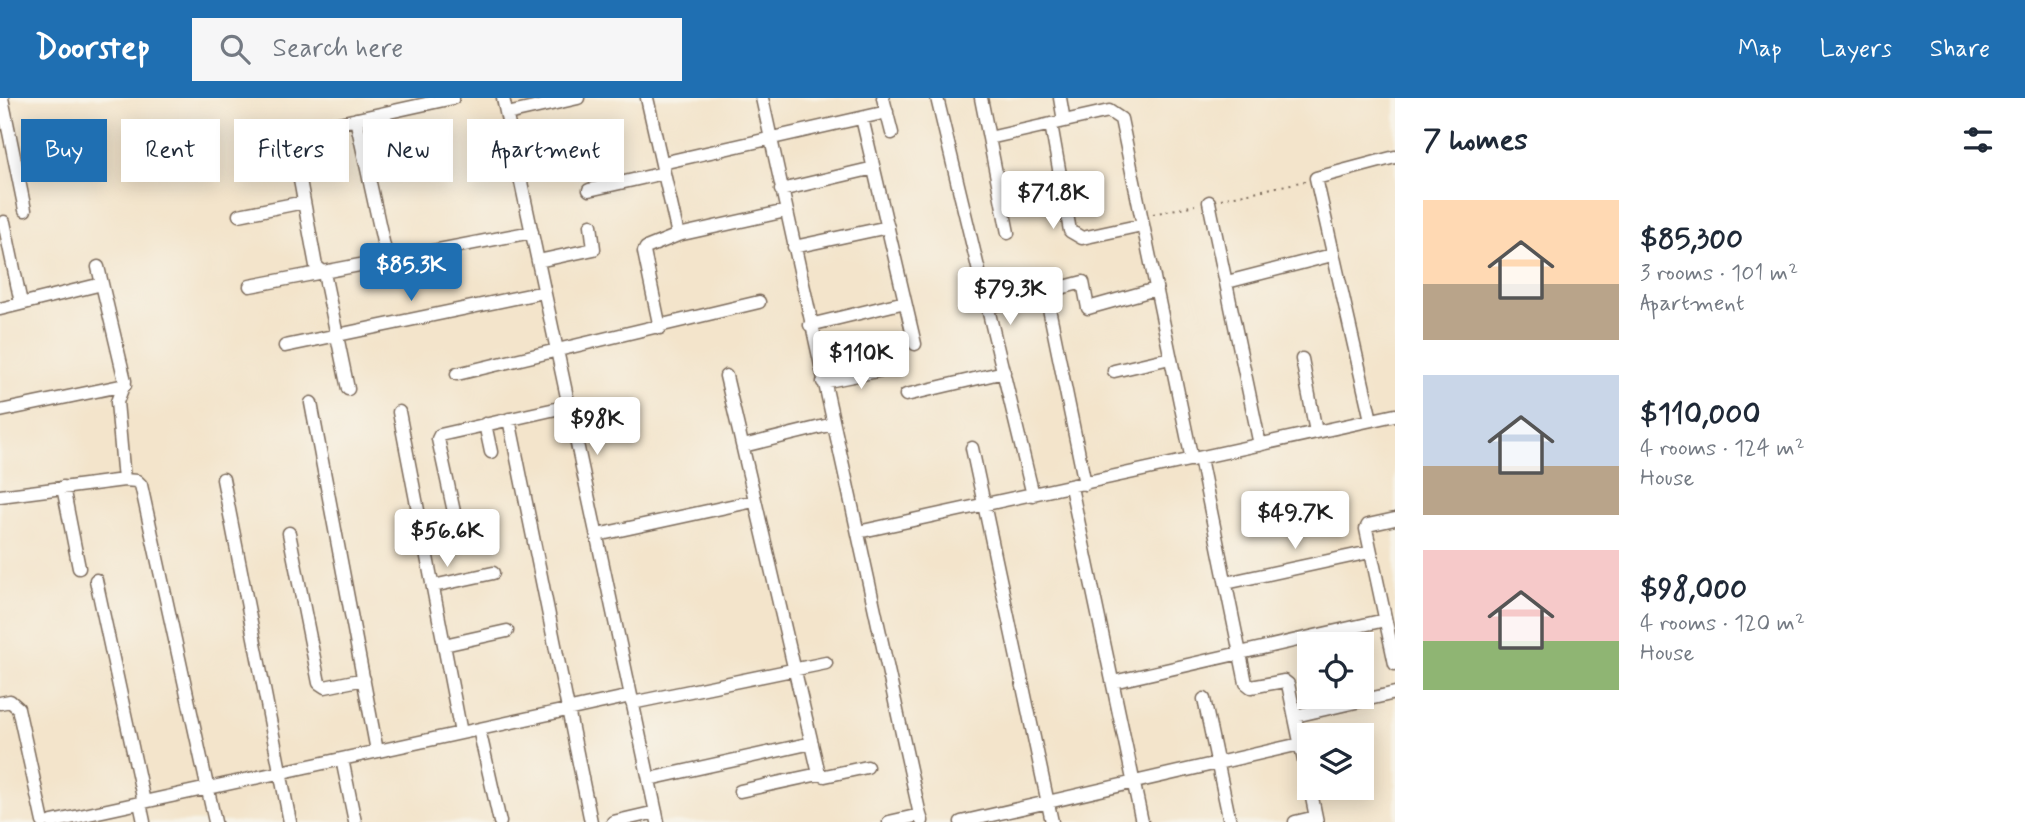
<!DOCTYPE html>
<html lang="en">
<head>
<meta charset="utf-8">
<style>
	:root { --surface:#fff; --page:#f6f6f7; --text:#1f2937; --muted:#747a83; --accent:#1f6fb2 }
	body { margin:0; font-family:Mynerve,sans-serif; background:var(--page); color:var(--text); height:100vh; display:flex; flex-direction:column; font-size:26px; white-space:nowrap }
	* { box-sizing:border-box; margin:0 }
	p { font-size:23px; color:var(--muted) }
	.icon { flex:none; width:38px; height:38px; fill:none; stroke:currentColor; stroke-width:2; stroke-linecap:round; stroke-linejoin:round }
	.map { position:relative; flex:1; overflow:hidden }
	.panel { display:flex; flex-direction:column; background:var(--surface); width:630px }
	.panel>* { flex:none }
	.guide { position:absolute; left:21px; top:21px; width:665px; height:63px; display:flex; gap:14px }
	.tools { position:absolute; left:1297px; top:534px; display:grid; gap:14px }
	.tools a { display:grid; place-items:center; width:77px; height:77px; border-radius:0px; background:var(--surface); box-shadow:0 4px 18px #0003; font-size:35px }
	.price { position:absolute; translate:-50% -60px; padding:0 16px; border-radius:7px; background:#fff; color:#222; font-size:23px; line-height:46px; filter:drop-shadow(0 2px 4px #0008) }
	.price::after { content:''; position:absolute; left:50%; top:42px; width:21px; height:16px; margin-left:-10px; background:inherit; clip-path:polygon(0 0,100% 0,50% 100%) }
	.price.on { background:var(--accent); color:#fff }
	ul { padding:0; list-style:none }
	li { display:flex; align-items:center; gap:21px; height:175px; padding:0 28px }
	li span { display:grid; place-items:center; flex:none; width:196px; height:140px; border-radius:0px; color:#555 }
	li>.icon { margin-inline-start:auto }
	span .icon { width:84px; height:84px; fill:#fffc; stroke-width:1 }
	li b { font-size:30px }
	h2 { display:flex; justify-content:space-between; align-items:center; height:84px; padding:0 28px; font-size:30px }
	.tag { padding:0 24px; border-radius:0px; background:var(--surface); box-shadow:0 4px 18px #0003; font-size:24px; line-height:63px }
	.tag.on { background:var(--accent); color:#fff }
	header { display:flex; align-items:center; gap:42px; box-sizing:border-box; height:98px; padding:0 35px; background:var(--accent); color:#fff }
	header strong { font-size:33px }
	nav { display:flex; gap:38px; margin-inline-start:auto; font-size:24px }
	.search { width:490px; height:63px; background:var(--page); display:flex; align-items:center; gap:18px; box-sizing:border-box; padding:0 24px; border-radius:0px; color:var(--muted); font-size:26px }
	main { display:flex; flex:1; min-height:0 }
	.map>svg:first-child { display:block }
	.lines { fill:none; stroke-linecap:round; stroke-linejoin:round }
	.minor-casing { stroke:#7b6b5b; stroke-width:15 }
	.path { stroke:#7b6b5b; stroke-width:2; stroke-dasharray:2 5; stroke-linecap:butt }
	.minor { stroke:#fff; stroke-width:12 }
</style>
</head>
<body>
<header>
<strong>Doorstep</strong>
<div class="search"><svg class="icon" aria-label="search" viewBox="0 0 24 24"><circle cx="10" cy="10" r="6"/><path d="M15 15l6 6"/></svg>Search here</div>
<nav><a>Map</a><a>Layers</a><a>Share</a></nav>
</header>
<main>
<div class="map">
<svg width="1395" height="724" viewBox="0 0 1395 724">
	<rect width="100%" height="100%" fill="#f7f3e8"/>
	<filter id="ink" filterUnits="userSpaceOnUse"><feTurbulence type="fractalNoise" baseFrequency=".0143" numOctaves="2"/><feDisplacementMap in="SourceGraphic" scale="14" xChannelSelector="R" yChannelSelector="G"/><feConvolveMatrix kernelMatrix="1 2 1 2 8 2 1 2 1" color-interpolation-filters="sRGB"/></filter>
	<filter id="wash" filterUnits="userSpaceOnUse"><feTurbulence type="fractalNoise" baseFrequency=".00686" numOctaves="4" result="noise"/><feDisplacementMap in="SourceGraphic" scale="28" xChannelSelector="R" yChannelSelector="G"/><feGaussianBlur stdDeviation="1.57" result="paint"/><feColorMatrix in="noise" values="0 0 0 0 0 0 0 0 0 0 0 0 0 0 0 0 0 1.4 0 .05"/><feComposite in="paint" operator="in"/></filter>
	<g filter="url(#wash)">
		<rect width="100%" height="100%" fill="#f3e4cb"/>
	</g>
	<g filter="url(#ink)">
		<g class="lines">
			<g class="minor-casing">
				<path id="minor" d="M 2,0 L 25,112
					M 503,0 L 658,724
					M 647,0 L 678,137
					M 762,0 L 920,717
					M 883,0 L 892,35
					M 937,0 L 1033,397
					M 981,0 L 1008,135
					M 1060,0 L 1064,23
					M 507,16 L 578,0
					M 862,20 L 915,246
					M 356,21 L 387,162
					M 1051,26 L 1070,133 L 1082,140 L 1142,127
					M 989,40 L 1109,13 L 1121,21 L 1192,362
					M 662,65 L 887,14
					M 589,92 L 664,75
					M 781,92 L 874,70
					M 1209,104 L 1260,347
					M 239,117 L 304,104
					M 4,124 L 21,205
					M 794,149 L 888,129
					M 538,163 L 594,151 L 591,127
					M 98,169 L 125,283 L 117,304 L 124,382
					M 1227,184 L 1332,157
					M 250,188 L 532,134
					M 1046,196 L 1085,386
					M 988,209 L 1083,184 L 1088,210 L 1156,191
					M 0,211 L 102,186
					M 810,227 L 905,204
					M 660,230 L 644,154 L 646,150 L 678,137 L 786,113
					M 285,248 L 544,194
					M 1302,261 L 1316,334
					M 1114,273 L 1170,260
					M 457,276 L 759,204
					M 726,278 L 819,676 L 825,678 L 867,669
					M 823,284 L 892,270
					M 348,291 L 324,175 L 316,168 L 292,39 L 298,34 L 453,0
					M 906,297 L 1004,274
					M 311,305 L 377,653
					M 0,313 L 125,287
					M 399,314 L 461,635
					M 509,321 L 591,724
					M 1371,322 L 1316,80 L 1395,59
					M 485,326 L 491,354
					M 743,348 L 833,326
					M 972,350 L 1052,724
					M 1200,360 L 1246,585 L 1251,589 L 1284,583 L 1288,586 L 1309,687
					M 223,381 L 290,724
					M 63,389 L 79,470
					M 1071,389 L 1142,724
					M 0,398 L 124,382 L 137,383 L 141,387 L 215,724
					M 1395,421 L 1368,427 L 1366,431 L 1395,566
					M 456,423 L 438,341 L 440,337 L 569,308
					M 858,434 L 1395,317
					M 289,435 L 319,585 L 325,589 L 364,581
					M 597,437 L 754,403
					M 96,482 L 144,704
					M 1226,485 L 1370,454
					M 433,488 L 493,475
					M 444,547 L 507,533
					M 1113,584 L 1385,522
					M 1204,601 L 1230,724
					M 0,605 L 10,603 L 18,610 L 43,724
					M 632,605 L 826,565
					M 1295,618 L 1395,595
					M 479,631 L 500,724
					M 342,661 L 355,724
					M 649,681 L 812,645
					M 1310,690 L 1317,724
					M 740,693 L 819,676
					M 140,705 L 144,724
					M 52,724 L 631,598
					M 613,724 L 656,714
					M 889,724 L 920,717 L 922,723
					M 961,724 L 1300,646
					M 1295,724 L 1316,719"/>
			</g>
			<path class="path" d="M 1221,101 L 1305,83
				M 1153,116 L 1195,107"/>
			<use href="#minor" class="minor"/>
		</g>
	</g>
</svg>
<div class="tools">
<a><svg class="icon" aria-label="locate" viewBox="0 0 24 24"><circle cx="12" cy="12" r="6"/><path d="M12 2v4M12 18v4M2 12h4M18 12h4"/></svg></a>
<a><svg class="icon" aria-label="layers" viewBox="0 0 24 24"><path d="M12 4l9 5-9 5-9-5zM3 14l9 5 9-5"/></svg></a>
</div>
<b class="price" style="left:1053px;top:133px">$71.8K</b>
<b class="price on" style="left:411px;top:205px">$85.3K</b>
<b class="price" style="left:1010px;top:229px">$79.3K</b>
<b class="price" style="left:861px;top:293px">$110K</b>
<b class="price" style="left:597px;top:359px">$98K</b>
<b class="price" style="left:1295px;top:453px">$49.7K</b>
<b class="price" style="left:447px;top:471px">$56.6K</b>
<div class="guide">
<a class="tag on">Buy</a>
<a class="tag">Rent</a>
<a class="tag">Filters</a>
<a class="tag">New</a>
<a class="tag">Apartment</a>
</div>
</div>
<section class="panel">
<h2>7 homes<svg class="icon" aria-label="filters" viewBox="0 0 24 24"><path d="M4 7h16M4 17h16"/><circle cx="9" cy="7" r="2"/><circle cx="15" cy="17" r="2"/></svg></h2>
<ul>
<li><span style="background:linear-gradient(#ffd9b3 60%,#b9a48a 0)"><svg class="icon" aria-label="home" viewBox="0 0 24 24"><path d="M3 11l9-7 9 7M6 9v11h12V9"/></svg></span><div><b>$85,300</b><p>3 rooms · 101 m²</p><p>Apartment</p></div></li>
<li><span style="background:linear-gradient(#c9d6e8 65%,#b9a48a 0)"><svg class="icon" aria-label="home" viewBox="0 0 24 24"><path d="M3 11l9-7 9 7M6 9v11h12V9"/></svg></span><div><b>$110,000</b><p>4 rooms · 124 m²</p><p>House</p></div></li>
<li><span style="background:linear-gradient(#f6c9c9 65%,#8fb573 0)"><svg class="icon" aria-label="home" viewBox="0 0 24 24"><path d="M3 11l9-7 9 7M6 9v11h12V9"/></svg></span><div><b>$98,000</b><p>4 rooms · 120 m²</p><p>House</p></div></li>
</ul>
</section>
</main>
</body>
</html>
